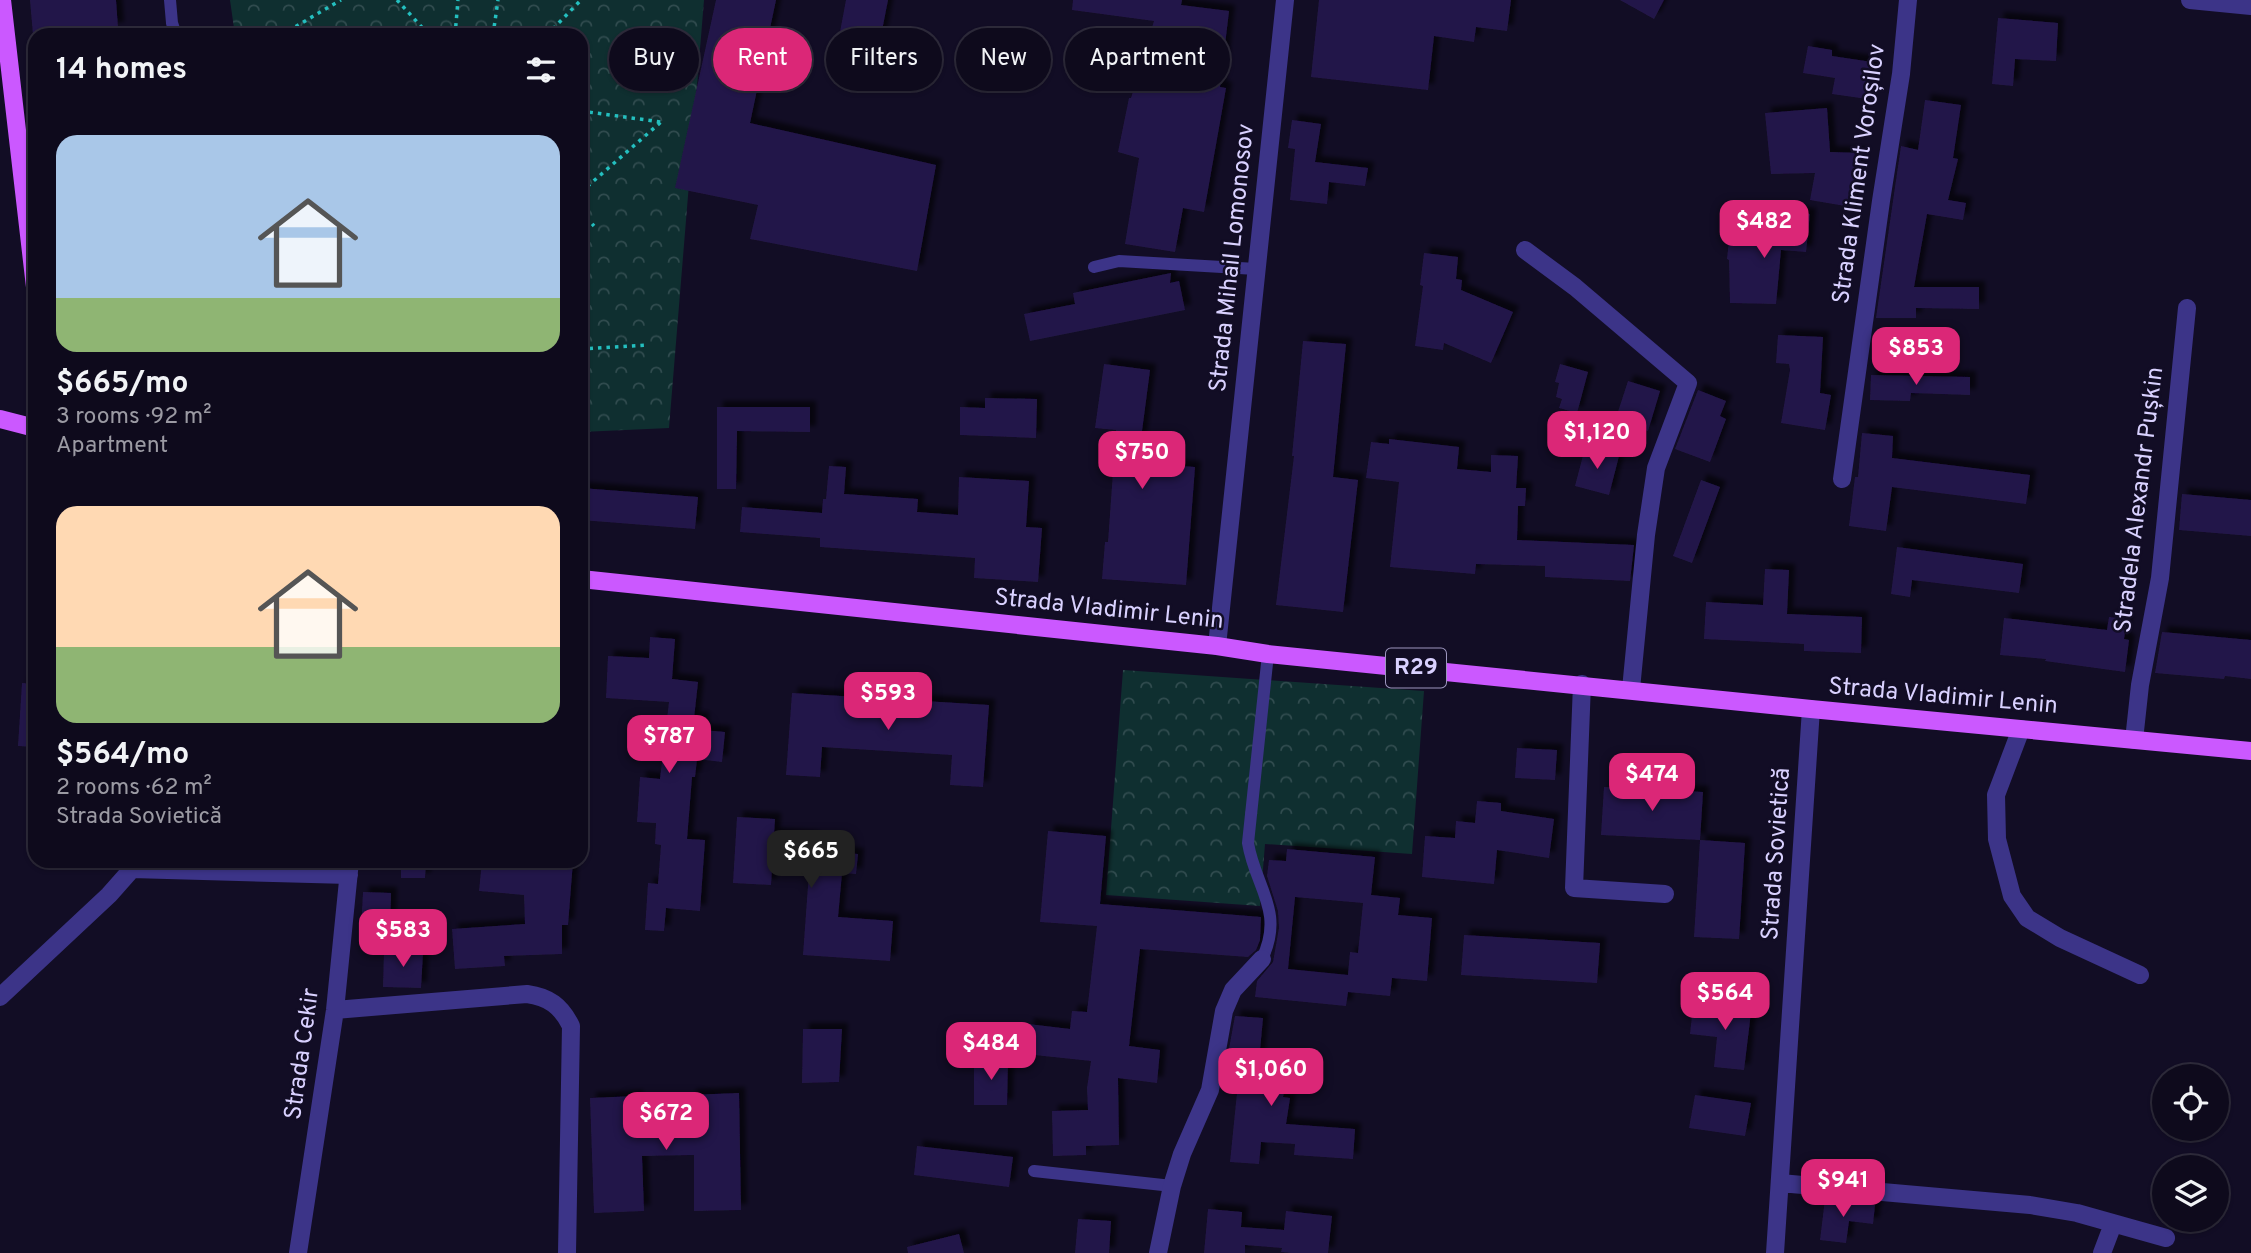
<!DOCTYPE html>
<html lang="en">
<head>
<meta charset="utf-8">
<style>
	:root { --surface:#0e0a1c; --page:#171325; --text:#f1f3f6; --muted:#9b9aa3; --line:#2e2b3b; --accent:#db2777 }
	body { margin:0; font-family:Overpass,sans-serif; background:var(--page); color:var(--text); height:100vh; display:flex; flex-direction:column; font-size:26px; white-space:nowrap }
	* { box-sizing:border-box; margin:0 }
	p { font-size:23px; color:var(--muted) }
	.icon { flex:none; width:38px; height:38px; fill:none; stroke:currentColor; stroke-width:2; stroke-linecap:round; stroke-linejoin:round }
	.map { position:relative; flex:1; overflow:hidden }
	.drawer { position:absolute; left:28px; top:28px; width:560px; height:840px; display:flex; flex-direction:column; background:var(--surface); border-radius:21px; box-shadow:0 2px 5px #0004,0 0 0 2px var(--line) }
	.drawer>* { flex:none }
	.top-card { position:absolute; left:609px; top:28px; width:665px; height:63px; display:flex; gap:14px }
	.buttons { position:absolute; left:2152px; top:1064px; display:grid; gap:14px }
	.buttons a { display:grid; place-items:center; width:77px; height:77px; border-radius:50%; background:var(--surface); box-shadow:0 2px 5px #0004,0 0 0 2px var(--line); font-size:35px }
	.price { position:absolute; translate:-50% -60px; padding:0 16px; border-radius:14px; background:var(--accent); color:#fff; font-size:23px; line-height:46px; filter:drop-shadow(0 2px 4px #0008) }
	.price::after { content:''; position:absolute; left:50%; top:42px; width:21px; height:16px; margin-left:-10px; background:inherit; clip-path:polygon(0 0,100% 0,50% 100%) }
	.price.active { background:#222; color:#fff }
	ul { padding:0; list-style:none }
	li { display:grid; align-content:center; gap:14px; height:371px; padding:0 28px }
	li span { display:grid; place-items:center; height:217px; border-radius:21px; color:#555 }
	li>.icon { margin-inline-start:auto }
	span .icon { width:126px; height:126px; fill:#fffc; stroke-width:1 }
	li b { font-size:30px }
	h2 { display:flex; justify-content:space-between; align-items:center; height:84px; padding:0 28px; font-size:30px }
	.pill { padding:0 24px; border-radius:32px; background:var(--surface); box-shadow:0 2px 5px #0004,0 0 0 2px var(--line); font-size:24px; line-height:63px }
	.pill.active { background:var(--accent); color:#fff }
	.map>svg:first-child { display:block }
	.park { fill:url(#park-crowns) }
	.building { fill:#241748; fill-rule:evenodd; filter:url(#shadow) }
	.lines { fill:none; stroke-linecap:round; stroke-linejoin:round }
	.path { stroke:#24bfbf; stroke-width:3.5; stroke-dasharray:3.5 5; stroke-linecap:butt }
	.lane { stroke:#3c3488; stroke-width:12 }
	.street { stroke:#3c3488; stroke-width:18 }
	.primary { stroke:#cb58ff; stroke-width:18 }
	.labels { text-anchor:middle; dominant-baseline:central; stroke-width:5; stroke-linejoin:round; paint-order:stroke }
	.shield { fill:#120d25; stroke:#9d96be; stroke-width:2 }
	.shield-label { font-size:23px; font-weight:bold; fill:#d9d1ff }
	.street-label { font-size:24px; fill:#d9d1ff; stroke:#120d25 }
</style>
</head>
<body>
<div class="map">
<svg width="2251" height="1253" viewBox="0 0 2251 1253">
	<defs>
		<pattern id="park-crowns" width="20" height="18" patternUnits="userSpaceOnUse" patternTransform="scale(1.75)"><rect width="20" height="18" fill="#0f2f30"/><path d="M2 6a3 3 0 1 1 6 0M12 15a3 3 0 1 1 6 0" fill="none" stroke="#314c4f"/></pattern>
		<filter id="shadow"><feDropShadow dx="6" dy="-6" stdDeviation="2" flood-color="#0009"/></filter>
	</defs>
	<rect width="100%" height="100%" fill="#120d25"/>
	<path class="park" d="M 230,0 L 704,0 L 669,428 L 581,432 L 581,35 L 235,35 Z
		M 1123,670 L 1424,691 L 1412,854 L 1265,844 L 1260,906 L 1106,895 Z"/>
	<path class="building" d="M 30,0 L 116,0 L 118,28 L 99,29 L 100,35 L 33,35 Z
		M 716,0 L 776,0 L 750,123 L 936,165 L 917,271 L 750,239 L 758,205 L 675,188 Z
		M 846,0 L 888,0 L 874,71 L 834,64 Z
		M 1073,0 L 1182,0 L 1181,5 L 1229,11 L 1220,87 L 1226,88 L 1204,212 L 1183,208 L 1175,252 L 1125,244 L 1139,158 L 1118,152 L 1129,98 L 1131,98 L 1154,21 L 1072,10 Z
		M 1319,0 L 1511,0 L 1507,31 L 1476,27 L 1474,42 L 1434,36 L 1428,90 L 1311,77 Z
		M 1620,0 L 1664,0 L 1654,19 Z
		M 1998,18 L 2058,23 L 2056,61 L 2015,59 L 2013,86 L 1992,84 Z
		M 1808,46 L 1832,50 L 1832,56 L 1872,62 L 1867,99 L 1832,94 L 1835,78 L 1803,73 Z
		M 1925,100 L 1961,105 L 1953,158 L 1958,159 L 1948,200 L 1966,203 L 1963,220 L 1927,214 L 1914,287 L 1979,287 L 1979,309 L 1916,308 L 1916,318 L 1876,318 L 1901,146 L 1918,150 Z
		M 1827,108 L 1830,152 L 1862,153 L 1851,207 L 1810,200 L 1815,173 L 1771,174 L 1765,113 Z
		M 1292,120 L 1321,124 L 1315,162 L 1368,168 L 1365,186 L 1329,182 L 1327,204 L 1290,200 L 1295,149 L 1288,148 Z
		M 1783,212 L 1810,214 L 1806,252 L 1781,250 L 1776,304 L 1730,303 L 1729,260 L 1727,259 L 1729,240 L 1745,241 L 1746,232 L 1781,235 Z
		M 1424,253 L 1458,257 L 1456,279 L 1462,280 L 1461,290 L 1513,312 L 1491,363 L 1444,343 L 1443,350 L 1415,346 L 1423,286 L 1420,285 Z
		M 1171,273 L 1170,283 L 1179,281 L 1185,310 L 1030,341 L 1024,314 L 1075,304 L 1073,293 Z
		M 1778,335 L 1823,337 L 1820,393 L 1831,395 L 1825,430 L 1781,423 L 1790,370 L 1789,364 L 1776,363 Z
		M 1303,341 L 1346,344 L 1333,477 L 1358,480 L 1343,612 L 1276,605 L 1294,456 L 1292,456 Z
		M 1104,364 L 1150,370 L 1139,454 L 1140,463 L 1195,467 L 1186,585 L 1102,579 L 1105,542 L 1108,542 L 1116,430 L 1095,428 Z
		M 1560,364 L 1588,372 L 1577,413 L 1559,408 L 1562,399 L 1556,397 L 1559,383 L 1555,382 Z
		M 1871,375 L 1970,377 L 1970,395 L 1911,393 L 1910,401 L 1870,400 Z
		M 1628,381 L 1660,391 L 1648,431 L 1615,421 Z
		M 1698,390 L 1726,401 L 1720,416 L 1726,419 L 1710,462 L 1675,449 Z
		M 985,398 L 1037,399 L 1036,438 L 960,435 L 960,407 L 985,408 Z
		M 717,407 L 810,407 L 810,432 L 737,431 L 736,489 L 717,489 Z
		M 1862,433 L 1893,436 L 1892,458 L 2030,475 L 2026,504 L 1892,487 L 1886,531 L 1849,526 L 1855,477 L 1858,477 Z
		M 1389,439 L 1459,447 L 1457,469 L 1491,472 L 1491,455 L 1518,456 L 1516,488 L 1526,488 L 1525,506 L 1518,506 L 1517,540 L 1634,545 L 1630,581 L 1545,577 L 1545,566 L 1476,564 L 1475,574 L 1390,567 L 1399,482 L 1366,478 L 1371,442 L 1389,444 Z
		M 1585,448 L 1619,456 L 1609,495 L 1575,486 Z
		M 829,466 L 846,467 L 844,494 L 918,499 L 917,512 L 958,515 L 959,477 L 1029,481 L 1026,527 L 1042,528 L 1038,582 L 974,578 L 975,558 L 820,547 L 820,538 L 740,532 L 742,507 L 822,513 L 823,499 L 826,499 Z
		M 1701,480 L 1720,487 L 1692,563 L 1673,556 Z
		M 581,488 L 698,497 L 695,529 L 581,520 Z
		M 2182,494 L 2251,500 L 2251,536 L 2179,530 Z
		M 1897,547 L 2023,564 L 2019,593 L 1912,580 L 1910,597 L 1891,594 Z
		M 1765,569 L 1789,570 L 1787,614 L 1862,617 L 1861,653 L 1804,651 L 1804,644 L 1704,639 L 1706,602 L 1763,605 Z
		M 2109,617 L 2127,619 L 2124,639 L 2129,640 L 2125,672 L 2045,661 L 2046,659 L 2000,655 L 2004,618 L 2107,630 Z
		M 2162,632 L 2251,640 L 2251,679 L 2225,676 L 2224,679 L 2155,673 Z
		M 650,637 L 675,639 L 672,679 L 698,682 L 694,718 L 703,718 L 702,730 L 725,732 L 722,762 L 697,759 L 695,777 L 692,777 L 687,839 L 705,840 L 700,911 L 666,908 L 664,931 L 645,930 L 648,883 L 658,884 L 661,845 L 655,844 L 656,823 L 637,822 L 640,777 L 660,779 L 669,702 L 606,698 L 608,656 L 649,658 Z
		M 22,683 L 35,684 L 35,747 L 18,746 Z
		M 792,693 L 989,705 L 983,787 L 950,785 L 952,755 L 822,747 L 820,777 L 786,775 Z
		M 1517,748 L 1557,750 L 1555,780 L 1515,778 Z
		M 1604,787 L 1703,792 L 1700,840 L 1601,835 Z
		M 1477,801 L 1501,803 L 1501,811 L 1554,819 L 1549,858 L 1497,850 L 1494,884 L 1422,877 L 1425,836 L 1455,838 L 1456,821 L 1475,823 Z
		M 737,817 L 775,819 L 774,834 L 814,837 L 813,851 L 858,854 L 856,874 L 842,873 L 838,917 L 893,921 L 890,961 L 803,955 L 809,872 L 772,869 L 771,885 L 733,883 Z
		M 1048,831 L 1106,836 L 1100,904 L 1261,917 L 1260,940 L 1256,950 L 1248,957 L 1140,949 L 1129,1046 L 1160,1050 L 1157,1083 L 1118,1078 L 1119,1145 L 1086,1146 L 1086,1155 L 1053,1156 L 1052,1111 L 1088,1110 L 1087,1088 L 1091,1061 L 1025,1054 L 1028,1024 L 1070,1029 L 1072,1011 L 1087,1012 L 1097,926 L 1040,922 Z
		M 1700,840 L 1745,843 L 1739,939 L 1694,937 Z
		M 1287,849 L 1375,857 L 1371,895 L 1400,898 L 1398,915 L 1432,918 L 1427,981 L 1392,978 L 1390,996 L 1348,992 L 1346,1006 L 1255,997 L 1257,981 L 1273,962 L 1279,928 L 1278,911 L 1267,876 L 1269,860 L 1286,861 ZM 1295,897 L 1363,903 L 1358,953 L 1350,952 L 1348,975 L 1288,969 Z
		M 401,861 L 426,861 L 425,878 L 401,878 Z
		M 482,861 L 573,861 L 568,925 L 562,925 L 562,954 L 504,956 L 505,966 L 455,969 L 452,929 L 525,924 L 524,895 L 479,891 Z
		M 363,892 L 391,893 L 390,932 L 361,931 Z
		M 1464,935 L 1600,943 L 1597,983 L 1461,975 Z
		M 384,951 L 423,952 L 421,988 L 383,987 Z
		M 1721,1001 L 1752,1004 L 1744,1070 L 1714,1067 L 1717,1037 L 1690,1034 L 1693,1007 L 1720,1011 Z
		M 1235,1016 L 1263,1018 L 1257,1082 L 1285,1087 L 1283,1097 L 1290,1098 L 1286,1124 L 1355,1129 L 1353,1159 L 1294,1155 L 1295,1144 L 1261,1142 L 1259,1164 L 1230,1162 L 1237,1093 L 1232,1092 L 1237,1066 L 1226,1065 Z
		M 803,1029 L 842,1029 L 839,1082 L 802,1083 Z
		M 974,1060 L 1008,1060 L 1007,1105 L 974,1105 Z
		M 739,1093 L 741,1210 L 694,1211 L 694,1155 L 642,1156 L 644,1211 L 594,1213 L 590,1098 L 637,1096 L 638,1130 L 691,1128 L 690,1095 Z
		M 1695,1095 L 1751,1103 L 1745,1136 L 1689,1128 Z
		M 917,1146 L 1013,1157 L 1009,1187 L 914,1175 Z
		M 1825,1199 L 1875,1205 L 1873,1224 L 1849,1221 L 1846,1243 L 1820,1240 Z
		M 1208,1209 L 1242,1212 L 1241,1227 L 1284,1230 L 1286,1211 L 1332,1216 L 1328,1253 L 1291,1253 L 1281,1252 L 1282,1248 L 1245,1245 L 1245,1253 L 1204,1253 Z
		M 1078,1219 L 1111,1221 L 1109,1253 L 1075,1253 Z
		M 959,1234 L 964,1253 L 908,1253 L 907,1247 Z"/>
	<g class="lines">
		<path class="path" d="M 397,0 L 429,35
			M 281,35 L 341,0
			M 455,35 L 458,0
			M 493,35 L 498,0
			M 547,35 L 581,0
			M 581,111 L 661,122
			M 581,192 L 661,122
			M 581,211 L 594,226
			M 581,349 L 647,345"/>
		<path class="lane" d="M 170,0 L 172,23 L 176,35
			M 1094,267 L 1119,261 L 1256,269
			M 1262,959 C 1285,911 1255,887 1248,843 L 1268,654
			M 1034,1171 L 1172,1186"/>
		<path class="street" d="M 2190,0 L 2251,6
			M 1525,250 L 1575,287 L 1688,383 L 1656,468 L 1646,535 L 1631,689
			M 1842,479 L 1881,201 L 1901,74 L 1908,0
			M 1217,646 L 1285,0
			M 1582,684 L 1574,888 L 1665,894
			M 2021,729 L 1996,795 L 1997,839 L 2012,896 L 2027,918 L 2060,938 L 2140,975
			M 2134,740 L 2140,685 L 2160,578 L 2187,308
			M 132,869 L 349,875
			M 0,997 L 109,895 L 132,869 L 136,861
			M 335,1010 L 527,994 C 549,997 561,1006 571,1026 L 567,1253
			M 1780,1183 L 2030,1205 L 2077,1213 L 2166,1238
			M 298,1253 L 335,1010 L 350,861
			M 1158,1253 L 1172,1186 L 1182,1154 L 1210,1090 L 1224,1011 L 1233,990 L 1262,959
			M 1775,1253 L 1811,709
			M 2102,1253 L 2113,1224"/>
		<path class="primary" d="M 2,0 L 35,287
			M 0,419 L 35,428
			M 581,579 L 1217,646 L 1268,654 L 1811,709 L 2251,751"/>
	</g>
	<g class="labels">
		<rect class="shield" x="1386" y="648.5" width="60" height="39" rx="5"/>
		<g class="shield-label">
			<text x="1416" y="668">R29</text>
		</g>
		<g class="street-label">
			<text transform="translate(1860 174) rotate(-82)">Strada Kliment Voroșilov</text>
			<text transform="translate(1233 258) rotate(-84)">Strada Mihail Lomonosov</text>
			<text transform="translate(2140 500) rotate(-83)">Stradela Alexandr Pușkin</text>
			<text transform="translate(1109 610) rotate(6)">Strada Vladimir Lenin</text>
			<text transform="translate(1943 697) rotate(5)">Strada Vladimir Lenin</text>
			<text transform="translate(1777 854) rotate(-86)">Strada Sovietică</text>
			<text transform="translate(303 1054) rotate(-82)">Strada Cekir</text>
		</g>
	</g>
</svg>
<div class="buttons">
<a><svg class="icon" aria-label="locate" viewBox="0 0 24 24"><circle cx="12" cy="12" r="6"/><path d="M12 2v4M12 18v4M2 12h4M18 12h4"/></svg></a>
<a><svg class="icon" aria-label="layers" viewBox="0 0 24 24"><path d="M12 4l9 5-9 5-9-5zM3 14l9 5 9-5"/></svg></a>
</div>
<b class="price" style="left:1764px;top:260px">$482</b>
<b class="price" style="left:1916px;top:387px">$853</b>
<b class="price" style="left:1597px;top:471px">$1,120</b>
<b class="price" style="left:1142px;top:491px">$750</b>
<b class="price" style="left:888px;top:732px">$593</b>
<b class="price" style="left:669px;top:775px">$787</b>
<b class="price" style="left:1652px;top:813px">$474</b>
<b class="price active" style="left:811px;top:890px">$665</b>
<b class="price" style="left:403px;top:969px">$583</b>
<b class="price" style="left:1725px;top:1032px">$564</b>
<b class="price" style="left:991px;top:1082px">$484</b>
<b class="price" style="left:1271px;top:1108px">$1,060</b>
<b class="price" style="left:666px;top:1152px">$672</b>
<b class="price" style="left:1843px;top:1219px">$941</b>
<div class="top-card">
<a class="pill">Buy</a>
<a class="pill active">Rent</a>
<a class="pill">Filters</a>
<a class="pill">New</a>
<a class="pill">Apartment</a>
</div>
<section class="drawer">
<h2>14 homes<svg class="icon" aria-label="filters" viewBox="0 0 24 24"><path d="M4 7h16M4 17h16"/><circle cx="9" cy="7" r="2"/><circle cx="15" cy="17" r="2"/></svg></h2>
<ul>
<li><span style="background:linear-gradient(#a9c7e8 75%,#8fb573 0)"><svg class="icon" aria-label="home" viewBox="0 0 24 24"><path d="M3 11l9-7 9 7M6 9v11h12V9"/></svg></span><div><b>$665/mo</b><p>3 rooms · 92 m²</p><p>Apartment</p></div></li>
<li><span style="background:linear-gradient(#ffd9b3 65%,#8fb573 0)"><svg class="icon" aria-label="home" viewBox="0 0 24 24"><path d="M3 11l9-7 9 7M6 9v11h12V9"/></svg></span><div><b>$564/mo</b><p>2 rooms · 62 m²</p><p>Strada Sovietică</p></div></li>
</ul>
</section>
</div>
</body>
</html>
